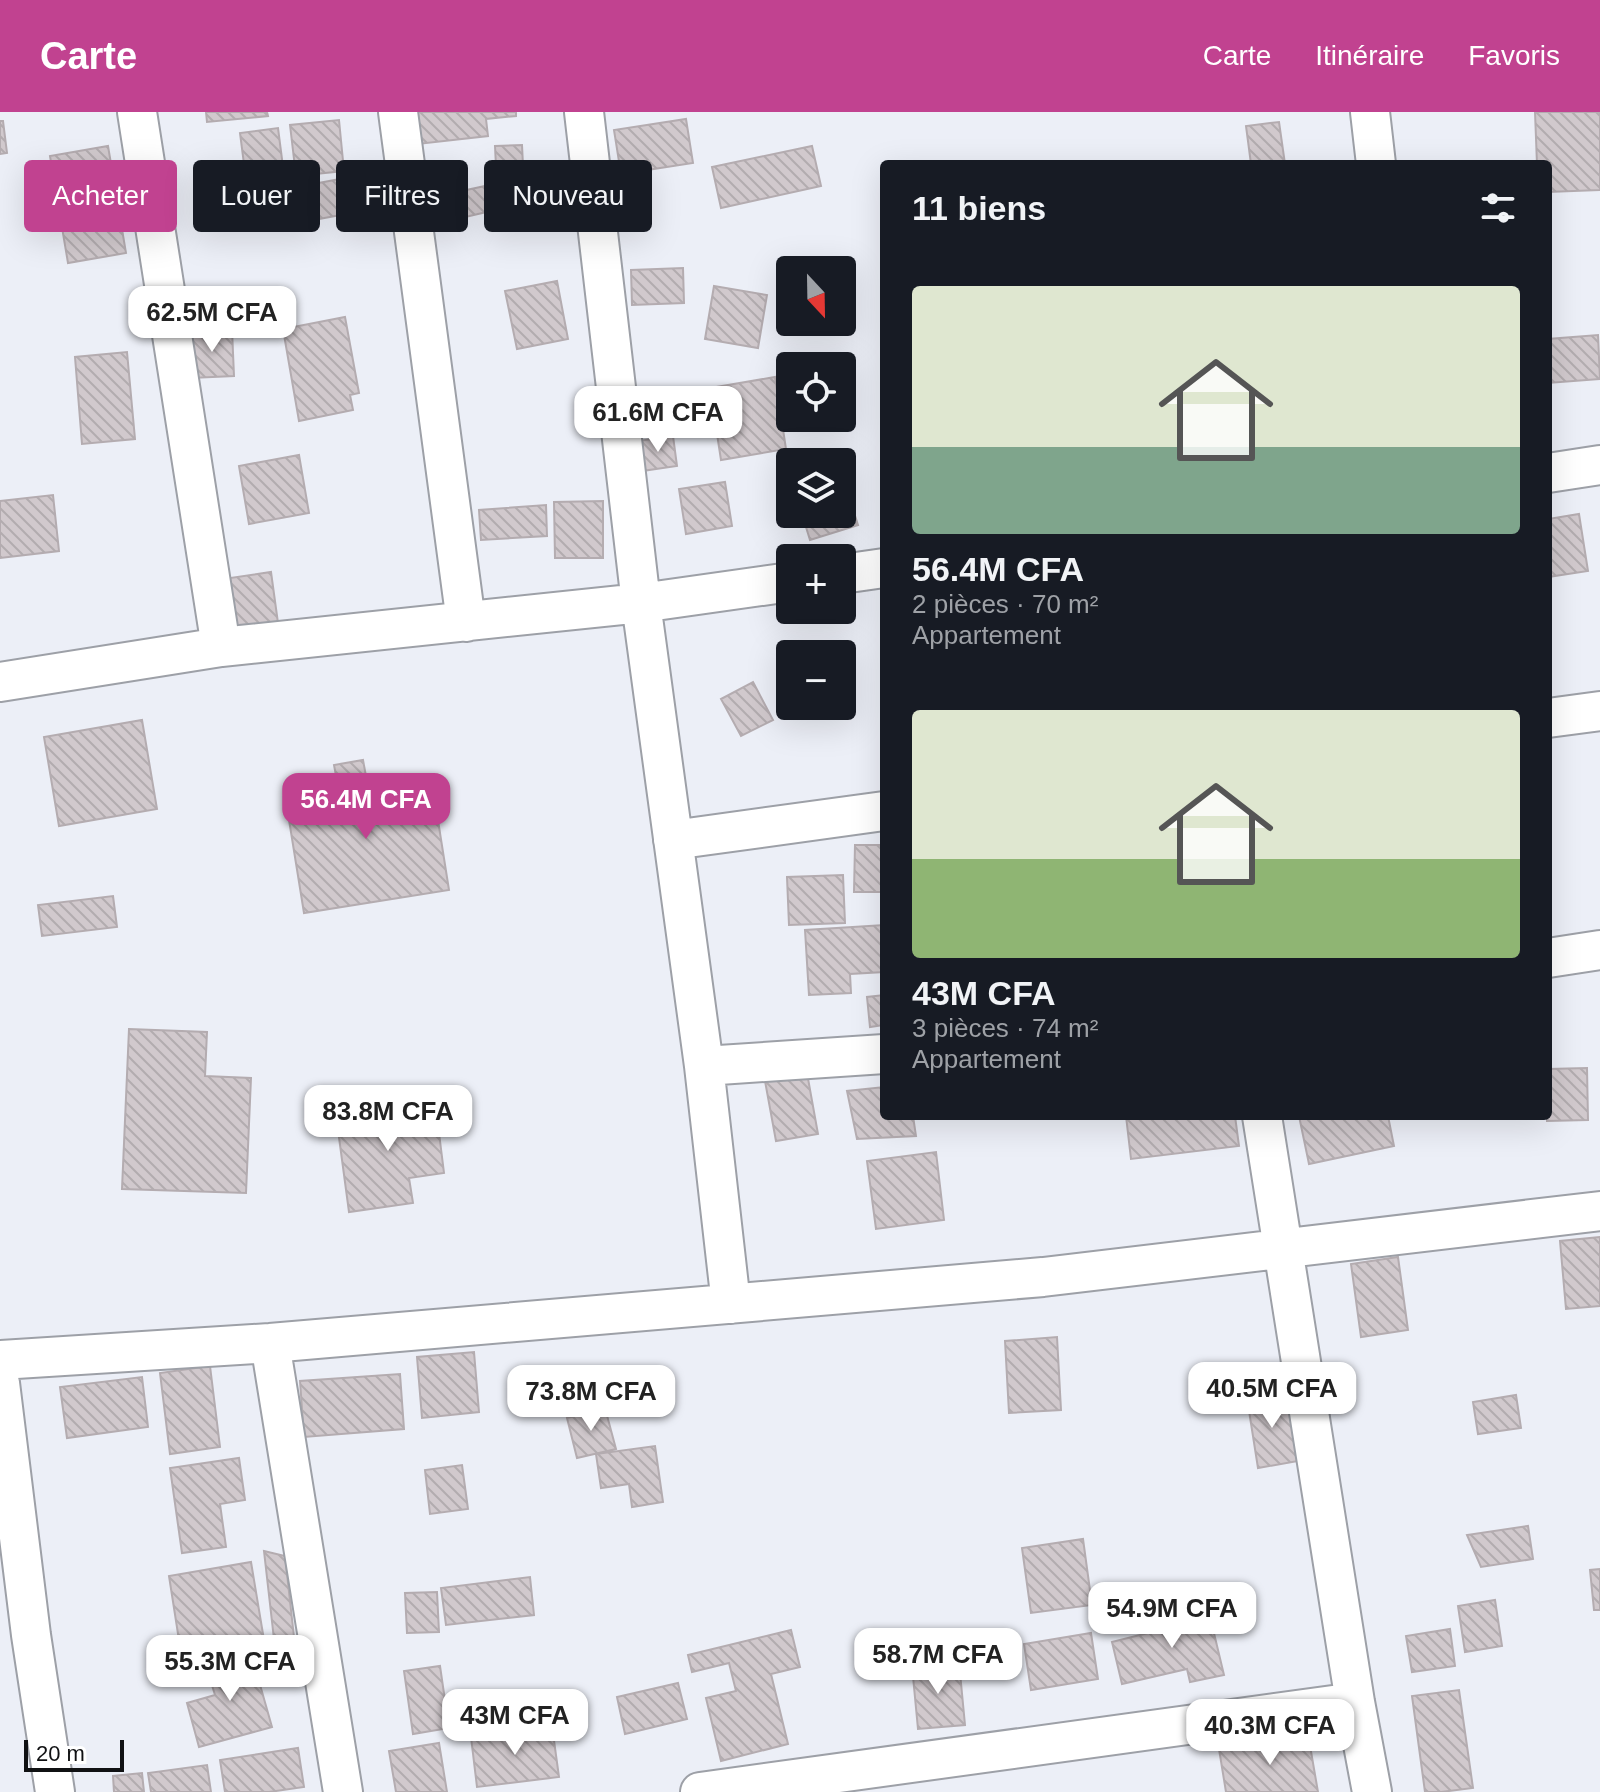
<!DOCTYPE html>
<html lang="fr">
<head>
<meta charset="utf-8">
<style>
	:root { --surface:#171b24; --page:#242831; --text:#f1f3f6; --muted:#9ea1a6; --accent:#c14290 }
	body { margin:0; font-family:Arial,sans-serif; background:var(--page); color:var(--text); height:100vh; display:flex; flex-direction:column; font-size:30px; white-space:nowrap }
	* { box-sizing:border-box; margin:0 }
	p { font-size:26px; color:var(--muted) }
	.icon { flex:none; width:44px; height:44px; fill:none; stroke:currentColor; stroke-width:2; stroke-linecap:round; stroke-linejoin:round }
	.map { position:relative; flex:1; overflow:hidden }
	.sheet { position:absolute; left:880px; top:48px; width:672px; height:960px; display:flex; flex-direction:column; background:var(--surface); border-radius:8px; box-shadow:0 8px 32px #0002 }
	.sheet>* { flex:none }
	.guide { position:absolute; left:24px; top:48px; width:736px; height:72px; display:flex; gap:16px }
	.needle { width:52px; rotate:158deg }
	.buttons { position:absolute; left:776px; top:144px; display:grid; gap:16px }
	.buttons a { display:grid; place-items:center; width:80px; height:80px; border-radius:8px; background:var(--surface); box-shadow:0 8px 32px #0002; font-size:40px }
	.scale { position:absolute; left:24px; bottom:20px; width:100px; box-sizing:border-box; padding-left:8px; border:4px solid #101113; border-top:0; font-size:22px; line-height:28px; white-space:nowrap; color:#101113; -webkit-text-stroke:6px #fff; paint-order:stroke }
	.price { position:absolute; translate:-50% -68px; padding:0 18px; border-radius:16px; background:#fff; color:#222; font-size:26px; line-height:52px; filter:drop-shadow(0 2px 4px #0008) }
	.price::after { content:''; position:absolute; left:50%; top:48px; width:24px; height:18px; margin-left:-12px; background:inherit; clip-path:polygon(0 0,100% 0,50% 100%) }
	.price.current { background:var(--accent); color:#fff }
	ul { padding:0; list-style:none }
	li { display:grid; align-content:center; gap:16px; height:424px; padding:0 32px }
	li span { display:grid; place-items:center; height:248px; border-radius:8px; color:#555 }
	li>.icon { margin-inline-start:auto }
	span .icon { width:144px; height:144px; fill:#fffc; stroke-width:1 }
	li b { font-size:34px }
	h2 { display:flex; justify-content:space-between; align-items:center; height:96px; padding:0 32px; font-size:34px }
	.pill { padding:0 28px; border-radius:8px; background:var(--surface); box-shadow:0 8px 32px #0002; font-size:28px; line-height:72px }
	.pill.current { background:var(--accent); color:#fff }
	header { display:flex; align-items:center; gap:48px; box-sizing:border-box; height:112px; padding:0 40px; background:var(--accent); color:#fff }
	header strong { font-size:38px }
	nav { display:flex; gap:44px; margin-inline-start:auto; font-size:28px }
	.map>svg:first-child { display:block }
	.building { fill:url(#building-back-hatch); stroke:#b4acb0; stroke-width:2 }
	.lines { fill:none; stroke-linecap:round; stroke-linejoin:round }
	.minor-casing { stroke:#9da0a7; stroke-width:42 }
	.minor { stroke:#fff; stroke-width:38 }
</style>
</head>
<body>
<header>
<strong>Carte</strong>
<nav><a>Carte</a><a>Itinéraire</a><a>Favoris</a></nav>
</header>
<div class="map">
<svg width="1600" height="1680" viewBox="0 0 1600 1680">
	<defs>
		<pattern id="building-back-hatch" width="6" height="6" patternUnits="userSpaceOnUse" patternTransform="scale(2)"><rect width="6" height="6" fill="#d1c9cd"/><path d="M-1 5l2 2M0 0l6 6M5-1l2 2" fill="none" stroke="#b2acaf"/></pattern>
	</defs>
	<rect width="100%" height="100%" fill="#eceff7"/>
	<path class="building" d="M 206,0 L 267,0 L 268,4 L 207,10 Z
		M 415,0 L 516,0 L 516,4 L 486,7 L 488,24 L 418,32 Z
		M 1535,0 L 1600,0 L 1600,78 L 1548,80 L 1548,52 L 1537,52 Z
		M 686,7 L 693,51 L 621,62 L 614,18 Z
		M 339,8 L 344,59 L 296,64 L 290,13 Z
		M 0,9 L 3,9 L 7,41 L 0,42 Z
		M 1279,10 L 1285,52 L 1251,52 L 1246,14 Z
		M 278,16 L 283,55 L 245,60 L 240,21 Z
		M 522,33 L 524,74 L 497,75 L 495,34 Z
		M 108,34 L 126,141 L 68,151 L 50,44 Z
		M 812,34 L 821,74 L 721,96 L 712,55 Z
		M 356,64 L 362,99 L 303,110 L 297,75 Z
		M 485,74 L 491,99 L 448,109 L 443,83 Z
		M 683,156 L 684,191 L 632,193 L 631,158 Z
		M 557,169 L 568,227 L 517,237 L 505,179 Z
		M 714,174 L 767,183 L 758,236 L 705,227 Z
		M 345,205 L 359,281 L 350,283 L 353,298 L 299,309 L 283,217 Z
		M 232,217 L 234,264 L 191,266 L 189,219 Z
		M 1598,223 L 1600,267 L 1548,271 L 1548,227 Z
		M 127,240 L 135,327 L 82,332 L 75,245 Z
		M 775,265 L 786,337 L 721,348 L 710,276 Z
		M 673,324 L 677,354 L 642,359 L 638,329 Z
		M 299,343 L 309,401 L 249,412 L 239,354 Z
		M 842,363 L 858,413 L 810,428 L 802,402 L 842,402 Z
		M 725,370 L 732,414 L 686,422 L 679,377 Z
		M 53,383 L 59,439 L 0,446 L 0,389 Z
		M 603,389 L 603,446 L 555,446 L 554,390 Z
		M 546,393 L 547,424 L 481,428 L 479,398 Z
		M 1579,402 L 1588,459 L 1548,465 L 1548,407 Z
		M 271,460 L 278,511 L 237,517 L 230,466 Z
		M 753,570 L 773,608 L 741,624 L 721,587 Z
		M 142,608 L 157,697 L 59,714 L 44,625 Z
		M 363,648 L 368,675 L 431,664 L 449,778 L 304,801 L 285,683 L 338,674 L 334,653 Z
		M 855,733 L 884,733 L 884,780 L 854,780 Z
		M 843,763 L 845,811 L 789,813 L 787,765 Z
		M 113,784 L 117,815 L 42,824 L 38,793 Z
		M 884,813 L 884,860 L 850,862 L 851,881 L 809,883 L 805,818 Z
		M 884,883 L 884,913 L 870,915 L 867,885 Z
		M 129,917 L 207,920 L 205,964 L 251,966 L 246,1081 L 122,1077 Z
		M 1587,956 L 1588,1008 L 1547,1009 L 1548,957 Z
		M 807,961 L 818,1022 L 776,1029 L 765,969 Z
		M 884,975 L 884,1004 L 913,1004 L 916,1024 L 857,1027 L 847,979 Z
		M 435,989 L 444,1061 L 409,1066 L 413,1091 L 349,1100 L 336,1003 Z
		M 1126,1004 L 1235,1004 L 1239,1034 L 1131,1047 Z
		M 1299,1004 L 1388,1004 L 1394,1034 L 1309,1052 Z
		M 936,1040 L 944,1108 L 876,1117 L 867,1049 Z
		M 1600,1125 L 1600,1194 L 1566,1197 L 1560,1129 Z
		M 1398,1145 L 1408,1218 L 1361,1225 L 1351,1152 Z
		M 1057,1225 L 1061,1298 L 1009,1301 L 1005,1229 Z
		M 474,1240 L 479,1300 L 422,1306 L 417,1245 Z
		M 210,1254 L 220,1335 L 170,1342 L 160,1261 Z
		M 400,1262 L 404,1317 L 304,1325 L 300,1269 Z
		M 142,1265 L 148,1315 L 67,1326 L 60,1275 Z
		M 1287,1279 L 1298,1349 L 1258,1356 L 1247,1286 Z
		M 1516,1283 L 1521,1316 L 1478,1322 L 1473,1290 Z
		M 605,1296 L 616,1337 L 577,1346 L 567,1306 Z
		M 655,1334 L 663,1390 L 632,1395 L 629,1372 L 601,1376 L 596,1342 Z
		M 239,1346 L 245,1388 L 220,1392 L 226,1435 L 182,1441 L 170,1356 Z
		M 462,1353 L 468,1397 L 430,1402 L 425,1358 Z
		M 1528,1414 L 1533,1447 L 1481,1455 L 1467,1423 Z
		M 1083,1427 L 1092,1493 L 1031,1501 L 1022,1436 Z
		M 264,1439 L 285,1444 L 295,1534 L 275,1536 Z
		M 251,1450 L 264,1528 L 181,1541 L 169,1464 Z
		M 1600,1457 L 1600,1498 L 1594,1498 L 1590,1458 Z
		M 530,1465 L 534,1503 L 446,1513 L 441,1476 Z
		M 437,1480 L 439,1520 L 407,1521 L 405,1481 Z
		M 1495,1488 L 1502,1534 L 1465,1540 L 1458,1494 Z
		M 1207,1492 L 1224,1563 L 1190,1570 L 1187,1557 L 1122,1572 L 1112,1530 L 1176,1514 L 1173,1501 Z
		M 1450,1517 L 1455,1554 L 1412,1560 L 1406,1524 Z
		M 791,1518 L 800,1555 L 771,1562 L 788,1632 L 721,1649 L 706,1586 L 736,1579 L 729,1551 L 692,1560 L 688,1543 Z
		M 1091,1521 L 1098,1567 L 1031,1578 L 1024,1532 Z
		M 251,1541 L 272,1615 L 199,1635 L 187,1591 L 215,1583 L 206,1554 Z
		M 959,1550 L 965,1613 L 918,1617 L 912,1554 Z
		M 440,1554 L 449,1616 L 413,1622 L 404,1559 Z
		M 678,1571 L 687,1607 L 625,1622 L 617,1585 Z
		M 1459,1578 L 1473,1676 L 1441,1680 L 1425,1680 L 1412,1584 Z
		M 552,1614 L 559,1665 L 477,1675 L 471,1625 Z
		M 1308,1622 L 1318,1680 L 1226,1680 L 1219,1637 Z
		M 439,1631 L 447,1680 L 396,1680 L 389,1639 Z
		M 298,1636 L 304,1675 L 269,1680 L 225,1680 L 220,1648 Z
		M 207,1653 L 211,1680 L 151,1680 L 148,1661 Z
		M 142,1661 L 144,1680 L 114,1680 L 113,1664 Z"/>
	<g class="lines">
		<g class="minor-casing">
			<path id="minor" d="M 137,0 L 221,535
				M 398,0 L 466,510
				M 584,0 L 641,491 L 704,954 L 731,1192
				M 1370,0 L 1376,52
				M 1548,361 L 1600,353
				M 842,462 L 884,456
				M 0,570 L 221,535 L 641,491 L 790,470
				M 1548,606 L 1600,599
				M 673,728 L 884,699
				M 1548,846 L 1600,838
				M 704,954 L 884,942
				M 1262,1004 L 1355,1590 L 1372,1680
				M 270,1231 L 343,1680
				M 0,1248 L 270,1231 L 1043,1165 L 1600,1099
				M 0,1271 L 31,1523 L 55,1680
				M 700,1680 L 1355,1590"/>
		</g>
		<use href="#minor" class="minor"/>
	</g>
</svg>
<div class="buttons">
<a><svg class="needle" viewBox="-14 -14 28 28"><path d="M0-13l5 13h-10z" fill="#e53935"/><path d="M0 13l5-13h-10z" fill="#9ea1a6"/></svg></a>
<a><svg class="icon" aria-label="locate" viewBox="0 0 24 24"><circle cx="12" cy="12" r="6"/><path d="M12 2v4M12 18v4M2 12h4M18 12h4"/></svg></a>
<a><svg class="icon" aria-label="layers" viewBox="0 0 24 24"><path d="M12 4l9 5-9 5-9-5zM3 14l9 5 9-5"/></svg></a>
<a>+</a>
<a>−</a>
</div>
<div class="scale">20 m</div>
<b class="price" style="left:212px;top:242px">62.5M CFA</b>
<b class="price" style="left:658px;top:342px">61.6M CFA</b>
<b class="price current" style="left:366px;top:729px">56.4M CFA</b>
<b class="price" style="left:388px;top:1041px">83.8M CFA</b>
<b class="price" style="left:1272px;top:1318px">40.5M CFA</b>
<b class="price" style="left:591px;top:1321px">73.8M CFA</b>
<b class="price" style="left:1172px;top:1538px">54.9M CFA</b>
<b class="price" style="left:938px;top:1584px">58.7M CFA</b>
<b class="price" style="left:230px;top:1591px">55.3M CFA</b>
<b class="price" style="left:515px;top:1645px">43M CFA</b>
<b class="price" style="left:1270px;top:1655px">40.3M CFA</b>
<div class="guide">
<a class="pill current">Acheter</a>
<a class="pill">Louer</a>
<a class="pill">Filtres</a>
<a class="pill">Nouveau</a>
</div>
<section class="sheet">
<h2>11 biens<svg class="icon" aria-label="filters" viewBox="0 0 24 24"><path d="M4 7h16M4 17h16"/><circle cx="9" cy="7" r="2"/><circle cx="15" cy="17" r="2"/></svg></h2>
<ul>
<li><span style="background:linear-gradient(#dfe7d0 65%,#7fa58c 0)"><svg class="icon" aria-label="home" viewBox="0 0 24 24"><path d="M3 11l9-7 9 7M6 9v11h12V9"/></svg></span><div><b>56.4M CFA</b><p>2 pièces · 70 m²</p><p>Appartement</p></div></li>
<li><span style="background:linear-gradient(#dfe7d0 60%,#8fb573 0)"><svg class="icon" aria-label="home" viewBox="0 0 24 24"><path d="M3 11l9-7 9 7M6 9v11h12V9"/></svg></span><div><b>43M CFA</b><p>3 pièces · 74 m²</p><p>Appartement</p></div></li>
</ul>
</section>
</div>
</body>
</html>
